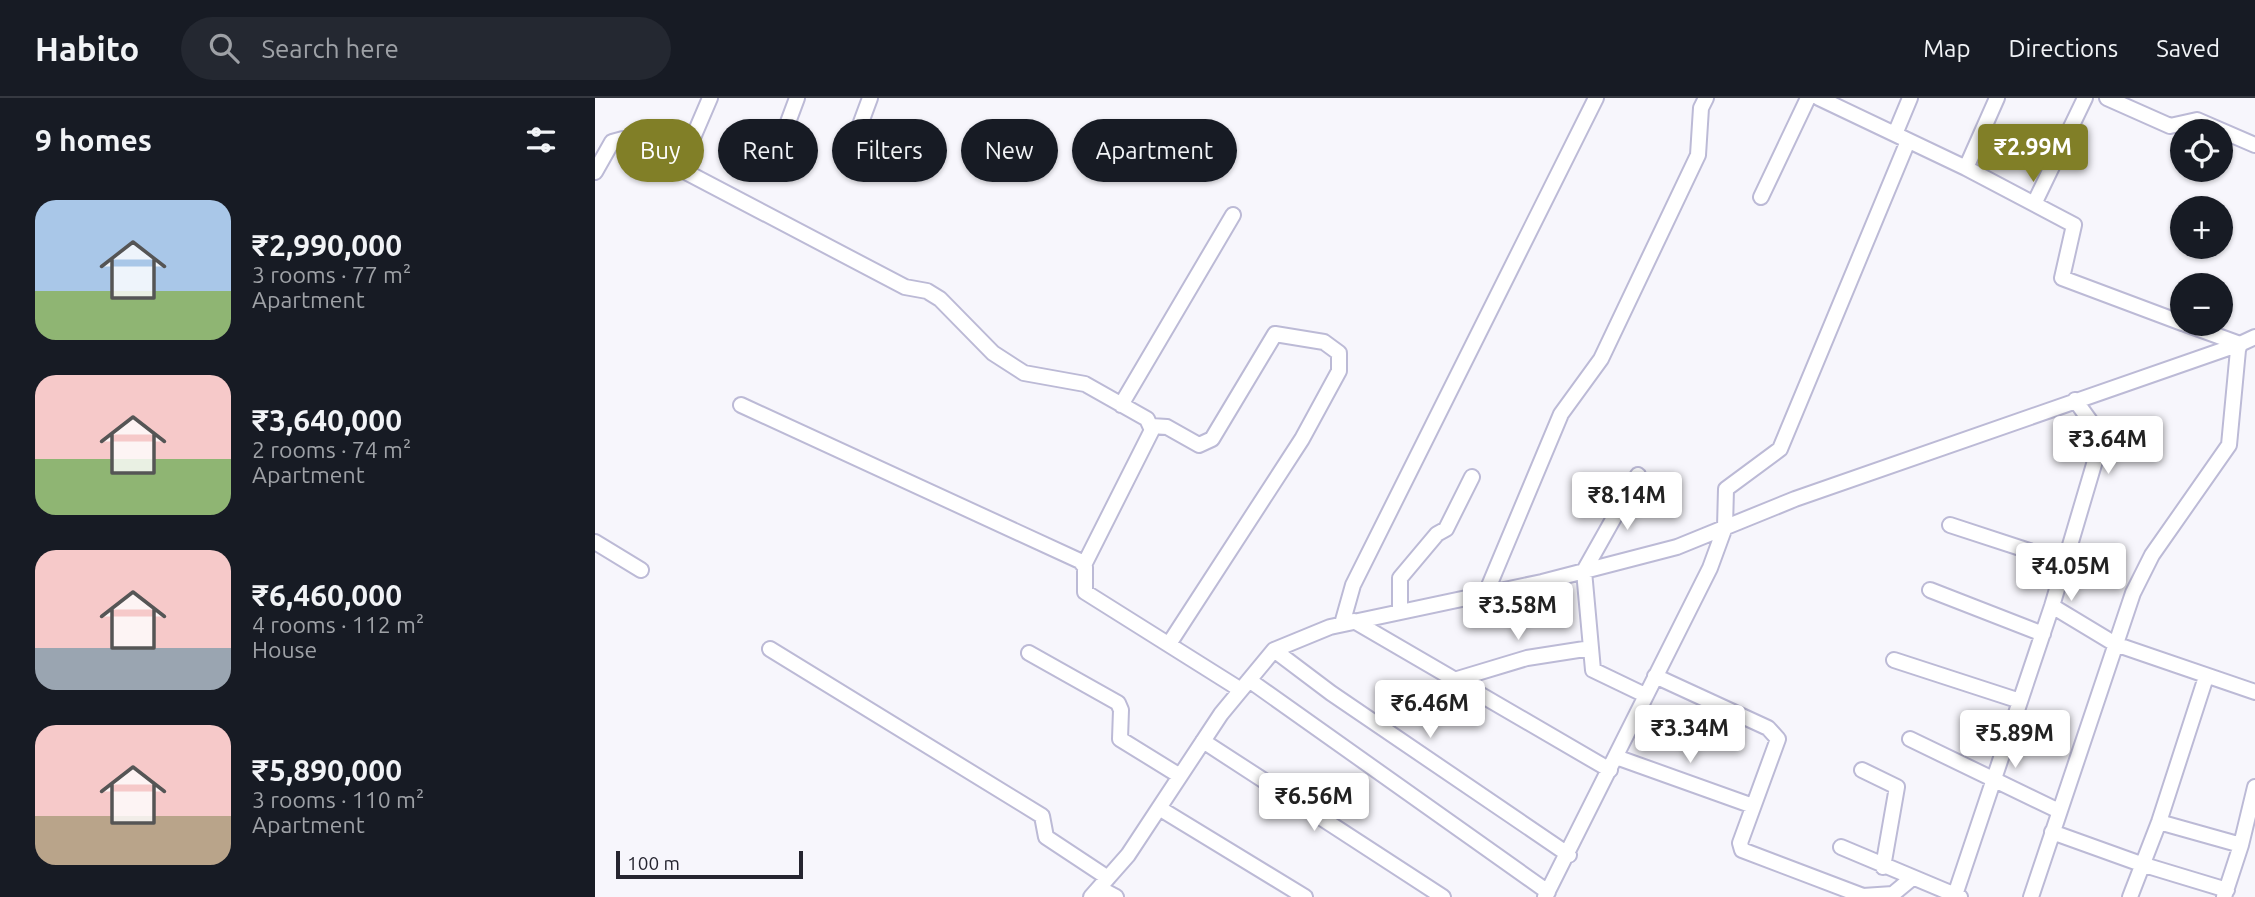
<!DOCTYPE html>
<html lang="en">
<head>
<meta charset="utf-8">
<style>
	:root { --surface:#171b24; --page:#242831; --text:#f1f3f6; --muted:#9ea1a6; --line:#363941; --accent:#817f27 }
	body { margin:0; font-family:Ubuntu,sans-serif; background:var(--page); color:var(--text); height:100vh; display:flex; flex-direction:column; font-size:26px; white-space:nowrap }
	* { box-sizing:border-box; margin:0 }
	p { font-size:23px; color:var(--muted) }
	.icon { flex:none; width:38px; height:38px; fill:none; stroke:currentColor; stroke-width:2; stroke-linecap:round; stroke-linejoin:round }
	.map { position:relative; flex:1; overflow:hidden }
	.details { display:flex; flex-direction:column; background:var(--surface); width:595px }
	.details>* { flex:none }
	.guide { position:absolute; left:21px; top:21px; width:665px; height:63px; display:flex; gap:14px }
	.tools { position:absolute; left:1575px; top:21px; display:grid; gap:14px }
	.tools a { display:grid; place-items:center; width:63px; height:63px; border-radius:50%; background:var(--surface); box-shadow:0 2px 5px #0004; font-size:35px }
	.scale { position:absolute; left:21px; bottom:18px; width:187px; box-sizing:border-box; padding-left:7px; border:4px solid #262530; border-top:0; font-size:19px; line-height:24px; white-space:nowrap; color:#262530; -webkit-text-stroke:5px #f7f6fc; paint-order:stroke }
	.price { position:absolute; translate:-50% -60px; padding:0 16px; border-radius:7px; background:#fff; color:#222; font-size:23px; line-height:46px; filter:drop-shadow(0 2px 4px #0008) }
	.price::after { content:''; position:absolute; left:50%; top:42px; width:21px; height:16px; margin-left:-10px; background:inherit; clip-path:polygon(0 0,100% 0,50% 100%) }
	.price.current { background:var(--accent); color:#fff }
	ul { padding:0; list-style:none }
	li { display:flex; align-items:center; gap:21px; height:175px; padding:0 35px }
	li span { display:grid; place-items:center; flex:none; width:196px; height:140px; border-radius:21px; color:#555 }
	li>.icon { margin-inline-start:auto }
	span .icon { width:84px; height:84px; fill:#fffc; stroke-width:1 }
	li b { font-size:30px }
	h2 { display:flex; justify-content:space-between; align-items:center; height:84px; padding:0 35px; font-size:30px }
	.pill { padding:0 24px; border-radius:32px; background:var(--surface); box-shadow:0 2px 5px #0004; font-size:24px; line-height:63px }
	.pill.current { background:var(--accent); color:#fff }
	header { display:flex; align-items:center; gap:42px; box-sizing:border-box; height:98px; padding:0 35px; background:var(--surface); border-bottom:2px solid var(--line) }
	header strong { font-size:33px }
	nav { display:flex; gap:38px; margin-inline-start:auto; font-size:24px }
	.search { width:490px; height:63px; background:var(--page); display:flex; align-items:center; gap:18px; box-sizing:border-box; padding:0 24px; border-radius:38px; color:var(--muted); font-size:26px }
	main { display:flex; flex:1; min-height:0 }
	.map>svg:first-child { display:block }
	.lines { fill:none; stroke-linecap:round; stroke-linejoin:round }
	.minor-casing { stroke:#bcbad6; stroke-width:18 }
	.minor { stroke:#fff; stroke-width:14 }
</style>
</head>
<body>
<header>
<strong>Habito</strong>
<div class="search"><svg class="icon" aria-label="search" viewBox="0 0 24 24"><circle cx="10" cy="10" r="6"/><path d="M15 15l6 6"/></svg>Search here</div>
<nav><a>Map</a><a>Directions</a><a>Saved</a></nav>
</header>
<main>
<section class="details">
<h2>9 homes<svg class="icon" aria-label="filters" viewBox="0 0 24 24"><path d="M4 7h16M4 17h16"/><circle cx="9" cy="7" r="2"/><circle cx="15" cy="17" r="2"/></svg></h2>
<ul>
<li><span style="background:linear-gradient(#a9c7e8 65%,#8fb573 0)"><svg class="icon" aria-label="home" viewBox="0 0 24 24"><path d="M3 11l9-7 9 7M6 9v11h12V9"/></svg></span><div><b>₹2,990,000</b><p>3 rooms · 77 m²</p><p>Apartment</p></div></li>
<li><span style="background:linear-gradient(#f6c9c9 60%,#8fb573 0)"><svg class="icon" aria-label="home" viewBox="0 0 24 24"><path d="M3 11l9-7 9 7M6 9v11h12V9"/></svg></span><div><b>₹3,640,000</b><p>2 rooms · 74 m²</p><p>Apartment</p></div></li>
<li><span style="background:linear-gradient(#f6c9c9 70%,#9aa5b1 0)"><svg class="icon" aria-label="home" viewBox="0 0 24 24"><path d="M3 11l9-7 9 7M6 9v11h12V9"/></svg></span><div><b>₹6,460,000</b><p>4 rooms · 112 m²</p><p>House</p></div></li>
<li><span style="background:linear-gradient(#f6c9c9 65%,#b9a48a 0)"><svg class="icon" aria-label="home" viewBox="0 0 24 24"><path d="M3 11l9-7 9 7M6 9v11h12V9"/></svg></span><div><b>₹5,890,000</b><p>3 rooms · 110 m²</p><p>Apartment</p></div></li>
</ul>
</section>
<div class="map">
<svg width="1660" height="799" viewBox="0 0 1660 799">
	<rect width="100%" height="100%" fill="#f7f6fc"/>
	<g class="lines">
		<g class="minor-casing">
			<path id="minor" d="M 1224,0 L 1371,70 L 1479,127 L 1467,180 L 1587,225
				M 1512,0 L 1575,28 L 1602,22 L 1660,47
				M 189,35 L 202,0
				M 1300,36 L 1315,0
				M 255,54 L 275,0
				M 85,70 L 115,0
				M 1371,70 L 1402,0
				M 0,74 L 17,44 L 28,41 L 310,189 L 332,193 L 345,201 L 398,255 L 429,275 L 490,286 L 552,321 L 557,332 L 489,467
				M 1166,99 L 1213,0
				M 1439,106 L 1490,0
				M 1590,226 L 1645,246
				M 146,307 L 485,463 L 490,469 L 490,494 L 646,592
				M 526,307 L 638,117
				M 556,328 L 572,329 L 604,347 L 617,341 L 680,236 L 729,244 L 744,255 L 744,273 L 707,341 L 574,546
				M 1043,377 L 989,473 L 998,572 L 1050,597
				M 1355,427 L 1468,464
				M 0,444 L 46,472
				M 1335,492 L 1448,536
				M 891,495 L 966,316 L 1006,261 L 1103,57 L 1106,10 L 1111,0
				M 1457,508 L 1520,546 L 1660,594
				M 805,513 L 805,480 L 842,436 L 851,431 L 877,379
				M 759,523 L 1015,672
				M 747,526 L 758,487 L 1001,0
				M 175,551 L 447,718 L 451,739 L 513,780
				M 679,552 L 736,595 L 974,757
				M 434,555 L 523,605 L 526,612 L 525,641 L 585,678
				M 1299,562 L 1425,603
				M 1060,578 L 1173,630 L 1183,641 L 1145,745 L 1147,752 L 1268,798 L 1298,796 L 1316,781
				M 654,582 L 953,794
				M 859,582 L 932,560 L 996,550
				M 1315,641 L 1464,713
				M 608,643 L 848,799
				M 1021,659 L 1158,708
				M 1267,672 L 1302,689 L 1288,769
				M 564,710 L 710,799
				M 1564,724 L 1646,747 L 1629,799
				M 1457,734 L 1546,766 L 1632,792
				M 1646,747 L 1660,689
				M 1246,749 L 1365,799
				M 504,790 L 521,799
				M 1360,797 L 1457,508 L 1505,346 L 1501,331 L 1480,302
				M 496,799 L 533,757 L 626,616 L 679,552 L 735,529 L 947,484 L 1082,449 L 1200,401 L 1645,246
				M 950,799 L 1115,470 L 1130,429 L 1131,391 L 1185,351 L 1313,43
				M 1436,799 L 1538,495 L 1557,457 L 1634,347 L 1643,252 L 1645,246 L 1660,239
				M 1535,799 L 1564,724 L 1611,579"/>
		</g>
		<use href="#minor" class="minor"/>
	</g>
</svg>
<div class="tools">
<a><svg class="icon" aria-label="locate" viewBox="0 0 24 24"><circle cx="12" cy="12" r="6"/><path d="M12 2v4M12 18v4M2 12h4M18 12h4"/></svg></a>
<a>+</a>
<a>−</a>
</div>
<div class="scale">100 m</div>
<b class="price current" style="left:1438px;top:86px">₹2.99M</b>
<b class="price" style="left:1513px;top:378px">₹3.64M</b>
<b class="price" style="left:1032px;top:434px">₹8.14M</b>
<b class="price" style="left:1476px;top:505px">₹4.05M</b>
<b class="price" style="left:923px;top:544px">₹3.58M</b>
<b class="price" style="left:835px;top:642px">₹6.46M</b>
<b class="price" style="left:1095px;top:667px">₹3.34M</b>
<b class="price" style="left:1420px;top:672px">₹5.89M</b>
<b class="price" style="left:719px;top:735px">₹6.56M</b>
<div class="guide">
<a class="pill current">Buy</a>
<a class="pill">Rent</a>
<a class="pill">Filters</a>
<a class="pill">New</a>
<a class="pill">Apartment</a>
</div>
</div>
</main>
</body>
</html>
